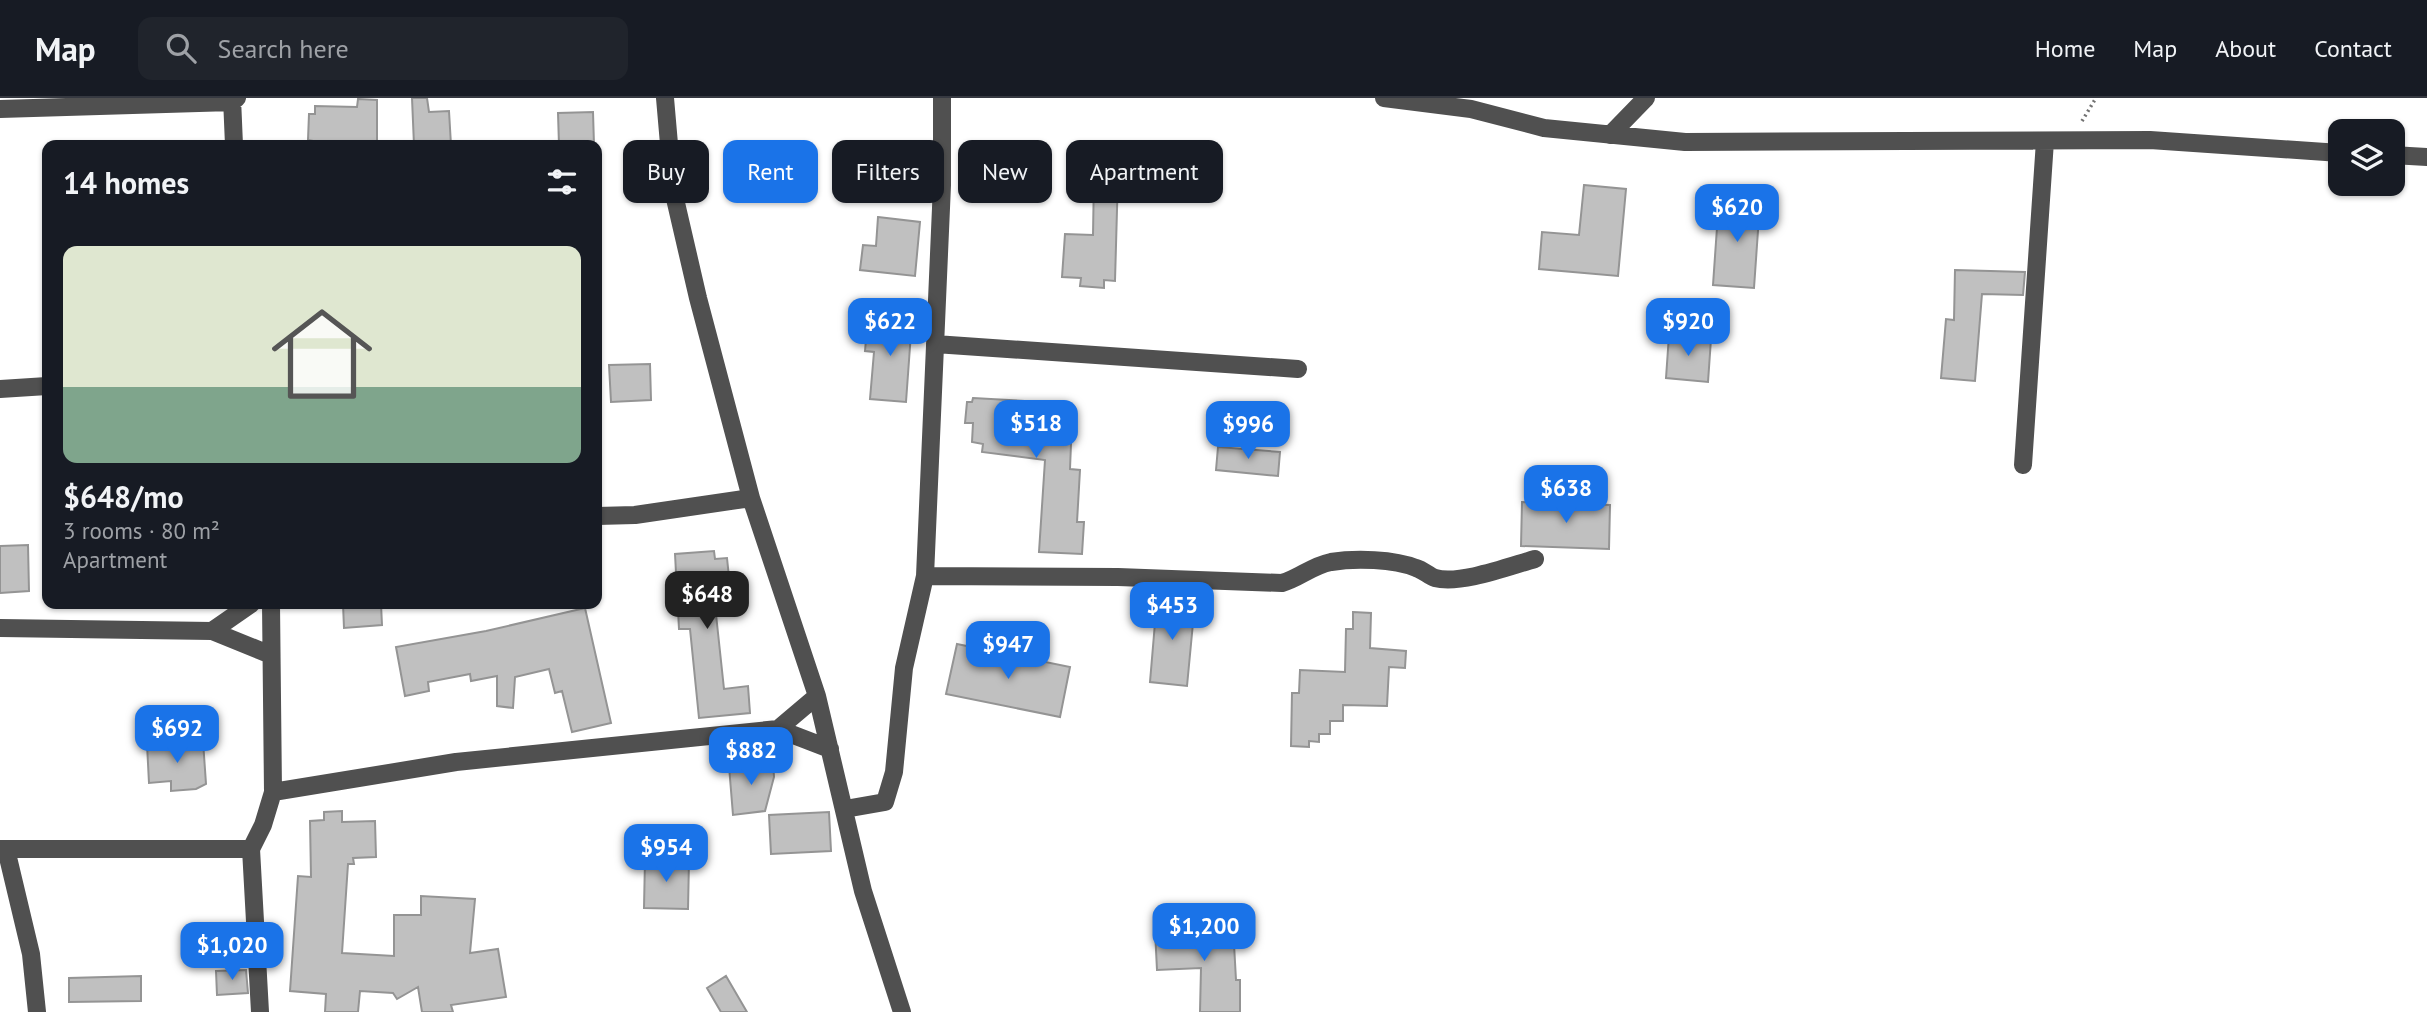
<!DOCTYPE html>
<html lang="en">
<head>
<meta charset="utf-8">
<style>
	:root { --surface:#171b24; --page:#20242c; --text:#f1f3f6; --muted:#9ea1a6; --line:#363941; --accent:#1a73e8 }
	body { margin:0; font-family:"PT Sans",sans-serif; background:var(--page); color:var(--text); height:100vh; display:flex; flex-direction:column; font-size:26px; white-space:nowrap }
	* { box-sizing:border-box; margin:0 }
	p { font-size:23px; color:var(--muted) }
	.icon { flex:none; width:38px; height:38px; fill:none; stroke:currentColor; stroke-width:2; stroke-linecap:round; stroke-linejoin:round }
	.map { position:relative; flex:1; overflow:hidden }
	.drawer { position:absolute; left:42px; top:42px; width:560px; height:469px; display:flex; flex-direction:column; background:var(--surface); border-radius:14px; box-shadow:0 2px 5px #0004 }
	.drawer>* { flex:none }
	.top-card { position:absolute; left:623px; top:42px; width:665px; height:63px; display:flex; gap:14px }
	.buttons { position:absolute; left:2328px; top:21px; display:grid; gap:14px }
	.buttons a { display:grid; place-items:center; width:77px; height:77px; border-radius:14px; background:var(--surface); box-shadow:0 2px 5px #0004; font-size:35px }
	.price { position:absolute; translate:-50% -60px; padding:0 16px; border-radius:14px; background:var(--accent); color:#fff; font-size:23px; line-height:46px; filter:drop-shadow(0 2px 4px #0008) }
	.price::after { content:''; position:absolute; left:50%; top:42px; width:21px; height:16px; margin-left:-10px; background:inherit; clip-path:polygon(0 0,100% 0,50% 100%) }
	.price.active { background:#222; color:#fff }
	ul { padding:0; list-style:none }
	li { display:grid; align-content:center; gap:14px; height:371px; padding:0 21px }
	li span { display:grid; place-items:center; height:217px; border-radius:14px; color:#555 }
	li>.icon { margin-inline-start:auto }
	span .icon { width:126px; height:126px; fill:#fffc; stroke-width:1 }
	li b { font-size:30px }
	h2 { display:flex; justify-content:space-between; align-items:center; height:84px; padding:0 21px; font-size:30px }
	.chip { padding:0 24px; border-radius:14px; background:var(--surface); box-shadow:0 2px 5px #0004; font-size:24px; line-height:63px }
	.chip.active { background:var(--accent); color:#fff }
	header { display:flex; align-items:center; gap:42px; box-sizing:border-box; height:98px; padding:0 35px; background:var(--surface); border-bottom:2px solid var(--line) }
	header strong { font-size:33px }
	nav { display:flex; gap:38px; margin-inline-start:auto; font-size:24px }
	.search { width:490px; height:63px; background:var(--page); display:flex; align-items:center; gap:18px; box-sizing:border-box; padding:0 24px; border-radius:14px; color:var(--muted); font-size:26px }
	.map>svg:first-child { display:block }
	.building { fill:#c0c0c0; stroke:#949494; stroke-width:2 }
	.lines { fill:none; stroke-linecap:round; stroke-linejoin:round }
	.path { stroke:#727272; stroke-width:3.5; stroke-dasharray:2 3.5; stroke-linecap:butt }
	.minor { stroke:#505050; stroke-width:18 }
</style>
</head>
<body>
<header>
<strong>Map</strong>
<div class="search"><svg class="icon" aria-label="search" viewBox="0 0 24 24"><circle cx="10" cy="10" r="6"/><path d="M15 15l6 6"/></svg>Search here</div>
<nav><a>Home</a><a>Map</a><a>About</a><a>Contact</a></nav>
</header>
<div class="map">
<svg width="2427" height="914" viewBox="0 0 2427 914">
	<rect width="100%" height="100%" fill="#fff"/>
	<path class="building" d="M 412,0 L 427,0 L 429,14 L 449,13 L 451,47 L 414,47 Z
		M 358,1 L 377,2 L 377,44 L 314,47 L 314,43 L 308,42 L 309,16 L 315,16 L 315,8 L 357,9 Z
		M 593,14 L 594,47 L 559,47 L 558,15 Z
		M 1094,76 L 1118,76 L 1115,183 L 1104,182 L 1104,190 L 1080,188 L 1081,180 L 1062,179 L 1065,136 L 1093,137 Z
		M 1584,87 L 1626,91 L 1618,178 L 1539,171 L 1542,134 L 1579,137 Z
		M 1719,101 L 1760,104 L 1754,190 L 1713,187 Z
		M 878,119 L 920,124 L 915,178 L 860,172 L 863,147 L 876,148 Z
		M 1955,172 L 2025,174 L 2023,197 L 1982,196 L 1975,283 L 1941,280 L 1946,221 L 1954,222 Z
		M 875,218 L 912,221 L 906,304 L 870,301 L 874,254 L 865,253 L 867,230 L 874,230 Z
		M 1669,237 L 1711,241 L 1708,284 L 1666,280 Z
		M 650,266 L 651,302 L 611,304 L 609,267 Z
		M 973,300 L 1059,305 L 1058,320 L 1072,321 L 1070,371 L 1080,372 L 1077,424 L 1084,424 L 1082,456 L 1039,454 L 1045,362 L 982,354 L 983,346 L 972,344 L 973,325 L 965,325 L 967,304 L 972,304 Z
		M 1218,349 L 1280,354 L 1278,378 L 1216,372 Z
		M 1522,404 L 1610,407 L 1609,451 L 1521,448 Z
		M 28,447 L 29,493 L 0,495 L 0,448 Z
		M 714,453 L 715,461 L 727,460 L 730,489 L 719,490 L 720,507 L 715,507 L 724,591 L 748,588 L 750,615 L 699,620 L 690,531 L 679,531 L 675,456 Z
		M 1157,501 L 1195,504 L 1187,588 L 1150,584 Z
		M 343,506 L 381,506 L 382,527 L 344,530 Z
		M 585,510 L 611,625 L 572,634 L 562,593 L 555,595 L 549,571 L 515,579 L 513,610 L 497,608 L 497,578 L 471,583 L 470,576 L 428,584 L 429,593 L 405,598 L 396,549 L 486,533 Z
		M 1353,514 L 1371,515 L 1370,550 L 1406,553 L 1405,570 L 1389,569 L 1387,608 L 1343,607 L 1343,623 L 1330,623 L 1330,636 L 1319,636 L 1319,644 L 1309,643 L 1309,649 L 1291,648 L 1292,595 L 1299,595 L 1300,572 L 1345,574 L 1346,531 L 1353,531 Z
		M 957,546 L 1070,569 L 1060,619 L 946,596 Z
		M 203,643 L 206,686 L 196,691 L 171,693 L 171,683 L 149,685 L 147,646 Z
		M 773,663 L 774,679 L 765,713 L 733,717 L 729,668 Z
		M 342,713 L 342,724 L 375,723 L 376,759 L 353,760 L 354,766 L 348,766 L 342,855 L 394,858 L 394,817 L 421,817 L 421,798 L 475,801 L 470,855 L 498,851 L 506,899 L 451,907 L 453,914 L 422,914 L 418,889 L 397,901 L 393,895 L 360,893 L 358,914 L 325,914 L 326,896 L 290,893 L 298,778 L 311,779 L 310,723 L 324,722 L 324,714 Z
		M 829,714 L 831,753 L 771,756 L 769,717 Z
		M 645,761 L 689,762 L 688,811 L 644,810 Z
		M 1233,828 L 1236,882 L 1240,882 L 1240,914 L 1200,914 L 1201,870 L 1157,872 L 1155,832 Z
		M 246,872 L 248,895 L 217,897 L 216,873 Z
		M 141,878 L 141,903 L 69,904 L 69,880 Z
		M 726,878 L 747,914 L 721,914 L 707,890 Z"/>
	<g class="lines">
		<path class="path" d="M 2082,23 L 2096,0"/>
		<path class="minor" d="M 232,0 L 234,47
			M 665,0 L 673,92 L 698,200 L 751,400 L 817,598 L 863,793 L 902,914
			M 1384,0 L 1471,11 L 1544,30 L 1685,44 L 2150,42 L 2340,55
			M 0,11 L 232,4 L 237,0
			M 1610,37 L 1646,0
			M 2392,57 L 2427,59
			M 935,246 L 1298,271
			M 0,291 L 47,288
			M 2023,367 L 2045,43
			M 597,418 L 635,417 L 751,400
			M 925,478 L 1118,479 L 1282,485 C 1300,480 1311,468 1331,464 C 1355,460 1394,461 1416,470 C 1423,472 1429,478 1435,480 C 1460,487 1510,468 1535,461
			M 0,530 L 212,533 L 271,557
			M 212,533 L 251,506
			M 778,631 L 817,598
			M 273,694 L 456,664 L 778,631 L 830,651
			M 845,711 L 885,704 L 894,674 L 904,570 L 925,478 L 942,87 L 942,0
			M 0,751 L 251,751
			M 6,751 L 31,856 L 37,914
			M 260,914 L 251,751 L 263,727 L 273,694 L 271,506"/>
	</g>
</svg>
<div class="buttons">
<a><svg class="icon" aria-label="layers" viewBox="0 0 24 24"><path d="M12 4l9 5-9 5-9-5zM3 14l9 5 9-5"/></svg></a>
</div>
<b class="price" style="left:1737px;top:146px">$620</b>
<b class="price" style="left:890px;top:260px">$622</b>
<b class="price" style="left:1688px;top:260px">$920</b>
<b class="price" style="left:1036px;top:362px">$518</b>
<b class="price" style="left:1248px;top:363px">$996</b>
<b class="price" style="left:1566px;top:427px">$638</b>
<b class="price active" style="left:707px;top:533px">$648</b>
<b class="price" style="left:1172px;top:544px">$453</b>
<b class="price" style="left:1008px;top:583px">$947</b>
<b class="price" style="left:177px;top:667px">$692</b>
<b class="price" style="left:751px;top:689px">$882</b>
<b class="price" style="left:666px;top:786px">$954</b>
<b class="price" style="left:1204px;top:865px">$1,200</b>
<b class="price" style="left:232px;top:884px">$1,020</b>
<div class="top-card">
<a class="chip">Buy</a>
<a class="chip active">Rent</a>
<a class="chip">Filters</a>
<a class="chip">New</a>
<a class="chip">Apartment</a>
</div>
<section class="drawer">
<h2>14 homes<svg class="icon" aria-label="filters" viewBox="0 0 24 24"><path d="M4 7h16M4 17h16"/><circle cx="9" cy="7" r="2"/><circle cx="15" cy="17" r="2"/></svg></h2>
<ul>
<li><span style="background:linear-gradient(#dfe7d0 65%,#7fa58c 0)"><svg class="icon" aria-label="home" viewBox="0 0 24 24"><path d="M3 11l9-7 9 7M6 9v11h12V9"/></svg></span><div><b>$648/mo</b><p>3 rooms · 80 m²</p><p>Apartment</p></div></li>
</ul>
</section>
</div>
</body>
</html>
